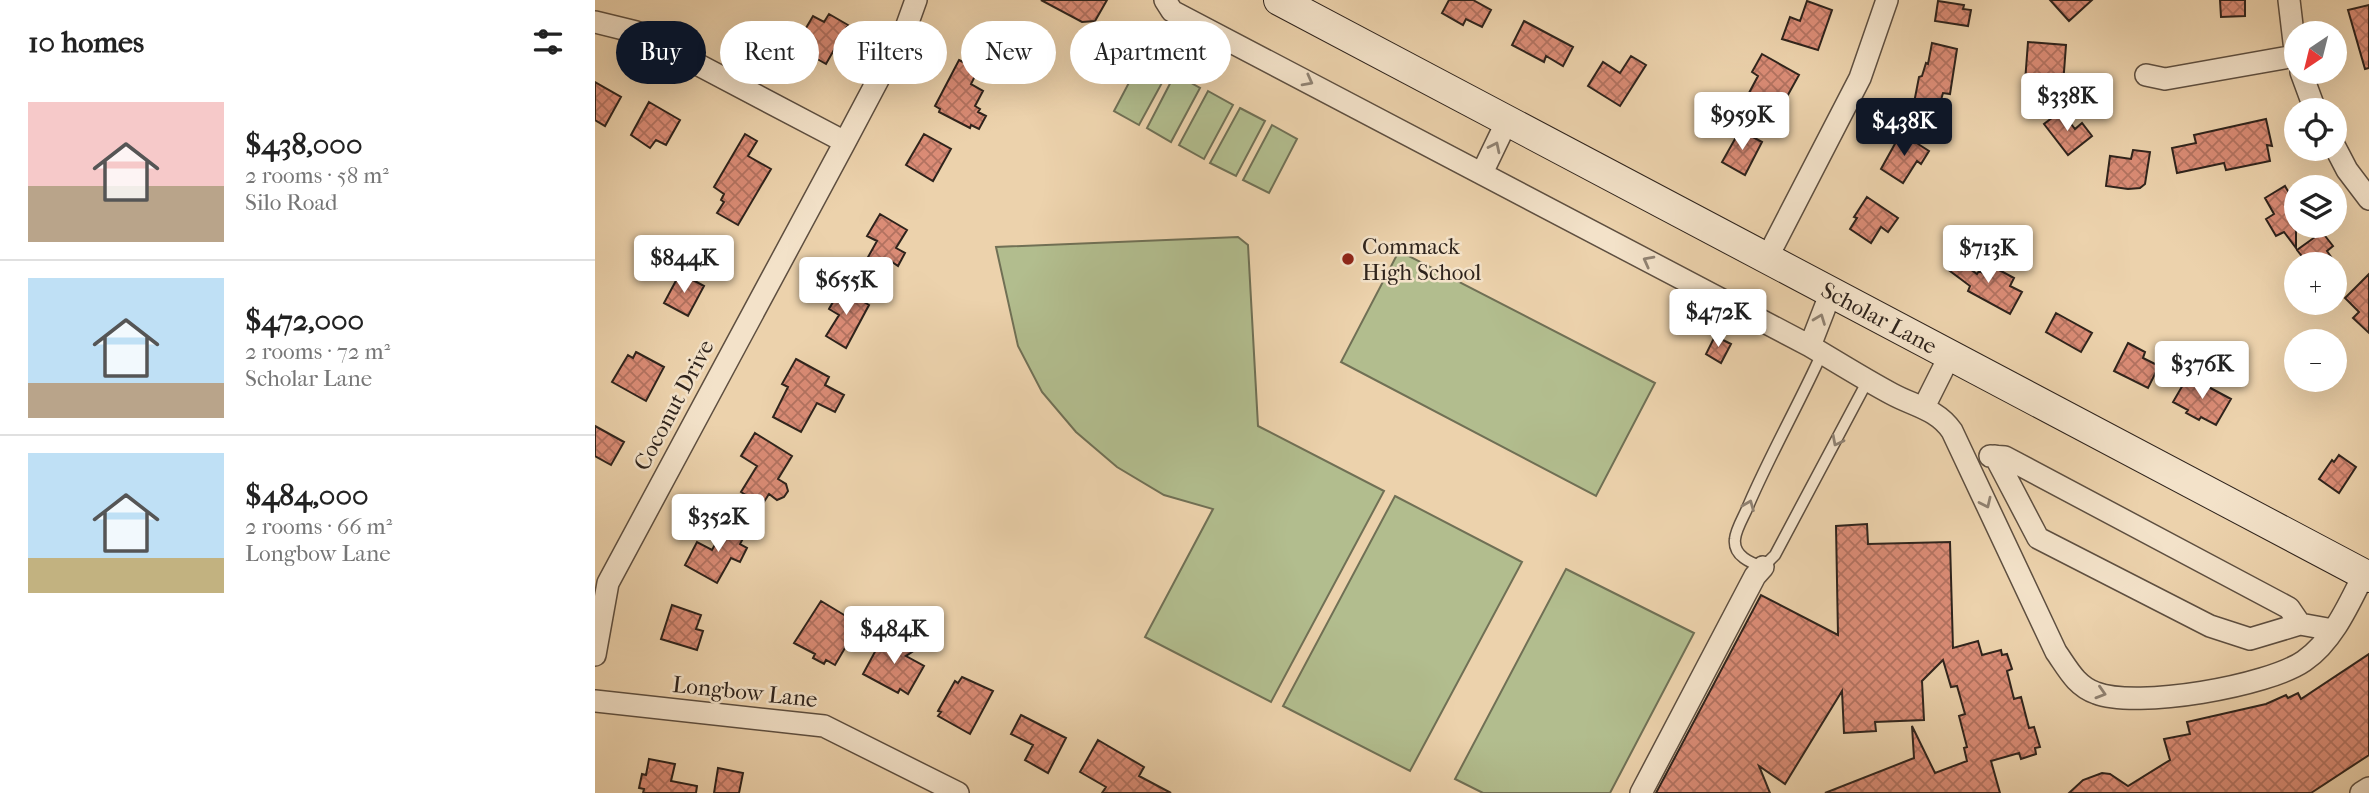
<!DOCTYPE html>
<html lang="en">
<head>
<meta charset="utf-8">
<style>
	:root { --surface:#fff; --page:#f6f6f6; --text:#222; --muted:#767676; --line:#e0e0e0; --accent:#111827 }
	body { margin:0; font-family:"IM FELL French Canon",serif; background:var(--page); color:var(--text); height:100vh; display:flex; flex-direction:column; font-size:26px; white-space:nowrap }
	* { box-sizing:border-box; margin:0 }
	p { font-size:23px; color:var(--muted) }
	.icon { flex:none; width:38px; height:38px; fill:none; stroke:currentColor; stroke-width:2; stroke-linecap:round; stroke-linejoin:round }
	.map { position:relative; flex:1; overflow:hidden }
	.drawer { display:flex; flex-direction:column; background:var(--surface); width:595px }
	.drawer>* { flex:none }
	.hud { position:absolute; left:21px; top:21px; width:665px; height:63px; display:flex; gap:14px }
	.needle { width:46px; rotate:215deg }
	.buttons { position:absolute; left:1689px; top:21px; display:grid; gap:14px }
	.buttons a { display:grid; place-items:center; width:63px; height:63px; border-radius:50%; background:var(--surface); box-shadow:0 7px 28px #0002; font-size:35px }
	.price { position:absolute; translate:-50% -60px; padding:0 16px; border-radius:7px; background:#fff; color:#222; font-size:23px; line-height:46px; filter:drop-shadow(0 2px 4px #0008) }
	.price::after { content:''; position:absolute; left:50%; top:42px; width:21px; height:16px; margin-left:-10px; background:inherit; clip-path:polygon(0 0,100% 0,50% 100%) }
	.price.active { background:var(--accent); color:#fff }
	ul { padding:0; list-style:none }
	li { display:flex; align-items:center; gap:21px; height:175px; padding:0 28px }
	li+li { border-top:2px solid var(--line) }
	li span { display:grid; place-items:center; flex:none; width:196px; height:140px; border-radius:0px; color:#555 }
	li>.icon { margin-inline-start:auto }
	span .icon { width:84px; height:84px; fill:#fffc; stroke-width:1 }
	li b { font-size:30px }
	h2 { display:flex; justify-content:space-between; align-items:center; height:84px; padding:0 28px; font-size:30px }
	.chip { padding:0 24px; border-radius:32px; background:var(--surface); box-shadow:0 7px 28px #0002; font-size:24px; line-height:63px }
	.chip.active { background:var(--accent); color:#fff }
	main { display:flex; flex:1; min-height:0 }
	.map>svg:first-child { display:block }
	.grass { fill:#b2bd8e; stroke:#707055; stroke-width:2 }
	.building { fill:url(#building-cross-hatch); stroke:#2e231c; stroke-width:2 }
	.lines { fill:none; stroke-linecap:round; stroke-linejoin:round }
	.lane-casing { stroke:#5e4f40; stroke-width:13 }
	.street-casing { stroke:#5e4f40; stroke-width:24 }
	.secondary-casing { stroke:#2e231c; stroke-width:32 }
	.lane { stroke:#f3e2c9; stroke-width:10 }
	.street { stroke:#f3e2c9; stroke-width:21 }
	.secondary { stroke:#f3e2c9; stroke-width:30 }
	.oneway { stroke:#908272 }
	.poi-dot { fill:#8f2418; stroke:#f3e2c9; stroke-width:2.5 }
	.labels { text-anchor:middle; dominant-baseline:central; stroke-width:5; stroke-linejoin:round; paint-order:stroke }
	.poi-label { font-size:23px; fill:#2e231c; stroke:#f3e2c9; text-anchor:start }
	.street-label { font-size:23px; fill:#2e231c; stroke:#f3e2c9 }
</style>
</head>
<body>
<main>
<section class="drawer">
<h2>10 homes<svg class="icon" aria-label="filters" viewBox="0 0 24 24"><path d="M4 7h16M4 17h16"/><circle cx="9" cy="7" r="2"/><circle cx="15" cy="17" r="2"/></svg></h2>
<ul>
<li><span style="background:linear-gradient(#f6c9c9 60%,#b9a48a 0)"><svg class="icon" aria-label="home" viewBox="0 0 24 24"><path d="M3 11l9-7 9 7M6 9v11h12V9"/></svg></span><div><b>$438,000</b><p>2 rooms · 58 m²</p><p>Silo Road</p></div></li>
<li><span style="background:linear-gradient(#bfe0f5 75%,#b9a48a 0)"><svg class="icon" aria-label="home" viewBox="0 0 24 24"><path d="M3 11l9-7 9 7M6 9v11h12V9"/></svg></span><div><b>$472,000</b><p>2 rooms · 72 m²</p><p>Scholar Lane</p></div></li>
<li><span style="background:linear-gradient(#bfe0f5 75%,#c2b280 0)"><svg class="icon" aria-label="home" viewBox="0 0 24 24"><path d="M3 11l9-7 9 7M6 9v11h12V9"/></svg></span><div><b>$484,000</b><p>2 rooms · 66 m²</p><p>Longbow Lane</p></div></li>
</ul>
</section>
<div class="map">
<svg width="1774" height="793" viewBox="0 0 1774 793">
	<defs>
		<pattern id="building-cross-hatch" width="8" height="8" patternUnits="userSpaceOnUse" patternTransform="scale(1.75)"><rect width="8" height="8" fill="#db8c76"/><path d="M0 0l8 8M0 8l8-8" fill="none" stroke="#b27260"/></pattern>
	</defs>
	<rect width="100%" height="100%" fill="#ecd2ac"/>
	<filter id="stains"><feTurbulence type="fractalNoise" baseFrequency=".00286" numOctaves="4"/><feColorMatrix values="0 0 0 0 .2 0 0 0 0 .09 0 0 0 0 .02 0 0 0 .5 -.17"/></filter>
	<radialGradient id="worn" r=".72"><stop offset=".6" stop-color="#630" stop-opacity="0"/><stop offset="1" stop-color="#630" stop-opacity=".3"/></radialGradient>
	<path class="grass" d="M 548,56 L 574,70 L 544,125 L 519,111 Z
		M 580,74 L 605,88 L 576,142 L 552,128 Z
		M 613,91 L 638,105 L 609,159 L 584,145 Z
		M 645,108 L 670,121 L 641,176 L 615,163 Z
		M 677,125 L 702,139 L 674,193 L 648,180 Z
		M 643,237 L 653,245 L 663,426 L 789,491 L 676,702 L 550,637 L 618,509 L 569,495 L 522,467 L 481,432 L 447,392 L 423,346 L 401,247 Z
		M 804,251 L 1060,383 L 1001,496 L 746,362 Z
		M 800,496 L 927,562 L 815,771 L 688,706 Z
		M 971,569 L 1099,633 L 1015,793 L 888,793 L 860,779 Z"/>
	<path class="building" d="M 446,0 L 512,0 L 500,21 L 487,22 Z
		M 854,0 L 878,0 L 896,10 L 887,27 L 871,19 L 868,25 L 847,13 Z
		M 1455,0 L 1497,0 L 1474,21 Z
		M 1625,0 L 1650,0 L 1650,16 L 1626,17 Z
		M 1212,1 L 1237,10 L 1223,50 L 1187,39 L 1195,17 L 1205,21 Z
		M 1343,1 L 1369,5 L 1368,9 L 1376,10 L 1373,26 L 1340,21 Z
		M 1774,5 L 1774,68 L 1770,69 L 1753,10 Z
		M 234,14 L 253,25 L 231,64 L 198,45 L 206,29 L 211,28 L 218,16 L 229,22 Z
		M 929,21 L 978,47 L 968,66 L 951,56 L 949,62 L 917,45 Z
		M 1433,42 L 1471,45 L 1468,85 L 1430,82 Z
		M 1337,43 L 1362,49 L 1355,94 L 1348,93 L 1342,114 L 1318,108 L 1324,77 L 1327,76 L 1331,63 L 1333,64 Z
		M 1167,54 L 1204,75 L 1184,111 L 1154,93 L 1163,76 L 1157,72 Z
		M 1036,56 L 1051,65 L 1025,106 L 993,86 L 1008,62 L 1025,73 Z
		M 364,60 L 383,70 L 376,84 L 388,91 L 380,106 L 385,109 L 383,112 L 391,116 L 384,129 L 376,125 L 375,128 L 344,112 L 345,109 L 340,106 Z
		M 0,82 L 26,97 L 10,126 L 0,120 Z
		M 54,102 L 85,120 L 71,145 L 61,140 L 55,148 L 36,135 Z
		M 1466,111 L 1480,129 L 1487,123 L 1497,136 L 1473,155 L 1449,124 Z
		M 1671,119 L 1677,146 L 1672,145 L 1675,161 L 1631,170 L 1629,163 L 1582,173 L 1577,148 L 1601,143 L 1599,135 Z
		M 1145,130 L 1167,142 L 1150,175 L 1127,162 Z
		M 1306,133 L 1334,151 L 1326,164 L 1322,161 L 1308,183 L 1286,169 Z
		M 150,134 L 162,141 L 153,156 L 176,169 L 143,225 L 122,213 L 129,202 L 126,200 L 129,194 L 119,187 Z
		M 329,134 L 356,149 L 338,181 L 311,165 Z
		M 1538,150 L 1555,152 L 1550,184 L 1545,188 L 1533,189 L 1511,186 L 1515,156 L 1536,159 Z
		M 1690,186 L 1701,205 L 1701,248 L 1689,232 L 1681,236 L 1671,219 L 1679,214 L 1670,198 Z
		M 1272,197 L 1303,218 L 1293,232 L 1286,227 L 1276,243 L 1255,229 L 1262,218 L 1259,217 Z
		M 285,214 L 312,230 L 301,248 L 310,253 L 303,266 L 297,262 L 292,271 L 272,259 L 282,241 L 272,236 Z
		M 1727,232 L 1738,246 L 1732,251 L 1741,264 L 1713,264 L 1702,250 Z
		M 1359,257 L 1382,274 L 1384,271 L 1391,275 L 1397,266 L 1419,278 L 1415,286 L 1427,292 L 1415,314 L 1373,291 L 1375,286 L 1351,268 Z
		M 85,273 L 109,286 L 93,316 L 69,303 Z
		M 1774,274 L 1774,333 L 1758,318 L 1764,312 L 1750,298 Z
		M 246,288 L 274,305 L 251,348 L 231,336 L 244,315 L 234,309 Z
		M 1461,313 L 1497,333 L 1486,352 L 1451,332 Z
		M 1120,336 L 1136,344 L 1126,363 L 1111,354 Z
		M 1533,343 L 1550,352 L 1548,358 L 1564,366 L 1553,388 L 1519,371 Z
		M 41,352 L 69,367 L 51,401 L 17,382 L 33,355 L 38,358 Z
		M 201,359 L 234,377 L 230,385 L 249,395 L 240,412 L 222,403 L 206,432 L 178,417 L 193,387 L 187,384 Z
		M 1593,376 L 1636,399 L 1621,425 L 1606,417 L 1604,420 L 1591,413 L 1593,410 L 1578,402 Z
		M 0,426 L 29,442 L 16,465 L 0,456 Z
		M 160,433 L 197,456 L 183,479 L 191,484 L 193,491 L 189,497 L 182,500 L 174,494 L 167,505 L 146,492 L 162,466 L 146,456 Z
		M 1744,455 L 1761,467 L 1744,493 L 1724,479 L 1737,460 L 1739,462 Z
		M 132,523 L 151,533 L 145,544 L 152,548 L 145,562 L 136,558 L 122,583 L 90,565 L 102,542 L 117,550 Z
		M 1272,524 L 1273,544 L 1355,542 L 1358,648 L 1383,641 L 1387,655 L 1406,650 L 1407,655 L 1412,654 L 1417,669 L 1412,671 L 1419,699 L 1426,697 L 1434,728 L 1439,727 L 1445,747 L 1440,748 L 1441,754 L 1426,759 L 1424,753 L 1396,761 L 1405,793 L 1230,793 L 1319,758 L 1317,726 L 1340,773 L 1372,761 L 1369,748 L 1372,747 L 1364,716 L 1370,714 L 1362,686 L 1356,687 L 1348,660 L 1327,681 L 1329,720 L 1280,722 L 1281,731 L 1249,733 L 1247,691 L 1190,784 L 1164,766 L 1175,793 L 1061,793 L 1166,595 L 1243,635 L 1241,526 Z
		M 226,601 L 264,624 L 240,665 L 231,660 L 229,664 L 218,658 L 220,654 L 199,643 Z
		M 77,605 L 106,615 L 101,629 L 108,631 L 102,650 L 66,639 Z
		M 290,633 L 320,650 L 311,656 L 329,666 L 313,694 L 305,689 L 303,693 L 268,674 Z
		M 1774,654 L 1774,755 L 1716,793 L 1474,793 L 1488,780 L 1507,773 L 1515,774 L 1533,786 L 1575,760 L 1569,739 L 1595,734 L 1592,722 L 1671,704 L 1691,695 L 1693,698 L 1703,693 L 1706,699 Z
		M 367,677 L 398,691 L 375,734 L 343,716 L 346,712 L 343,711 L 360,681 L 363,683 Z
		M 426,715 L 471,738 L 453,773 L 430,760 L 438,745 L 416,734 Z
		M 503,740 L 549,767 L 544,776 L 576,793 L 507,793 L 511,787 L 485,772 Z
		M 54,759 L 80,764 L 76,781 L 102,786 L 101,793 L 48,793 L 49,789 L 44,788 L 47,774 L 51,775 Z
		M 123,768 L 148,773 L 144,793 L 119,793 Z"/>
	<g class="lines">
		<g class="lane-casing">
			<path id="lane" d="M 1227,353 C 1204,404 1176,453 1154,504 C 1150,515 1141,528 1140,539 C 1138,556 1156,563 1168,567 L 1180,555 L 1273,380"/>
		</g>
		<g class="street-casing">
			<path id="street" d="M 570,0 L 577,11 L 1215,346 C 1242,362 1269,379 1297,394 C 1319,406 1342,409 1357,431 L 1461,652 C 1473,669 1481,686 1501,693 C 1542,709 1673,686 1709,661 C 1738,641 1754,604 1769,574
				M 1694,0 L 1701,59
				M 0,22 L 41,32 L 250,142
				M 1706,72 L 1720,110
				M 1551,75 L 1570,79 L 1700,56
				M 1740,147 L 1752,170 L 1774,199
				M 887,173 L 912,121
				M 1172,258 L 1265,78 L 1292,0
				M 1215,346 L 1236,292
				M 1329,407 L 1355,355
				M 1395,456 L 1410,457 L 1694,608 L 1705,624
				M 1400,456 L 1443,538 L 1615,626 L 1655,639 L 1705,624 L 1738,630
				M 0,655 L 13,583 L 250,142 L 312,25 L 321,0
				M 0,701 L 229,726 L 363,793
				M 1046,793 L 1160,576 L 1168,567
				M 1766,793 L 1774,788"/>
		</g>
		<g class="secondary-casing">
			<g id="secondary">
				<path id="s1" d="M 684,0 L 1774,577"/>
			</g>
		</g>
		<use href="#lane" class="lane"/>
		<use href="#street" class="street"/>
		<use href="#secondary" class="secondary"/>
	</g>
	<defs><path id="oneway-chevron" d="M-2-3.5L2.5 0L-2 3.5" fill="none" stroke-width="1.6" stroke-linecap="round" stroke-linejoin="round" transform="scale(1.75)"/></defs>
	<g class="oneway">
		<use href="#oneway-chevron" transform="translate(713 81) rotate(28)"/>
		<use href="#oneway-chevron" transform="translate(900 147) rotate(-64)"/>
		<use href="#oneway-chevron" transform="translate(1053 261) rotate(-152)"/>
		<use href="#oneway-chevron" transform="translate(1225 319) rotate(-69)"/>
		<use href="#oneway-chevron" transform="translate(1242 441) rotate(117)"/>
		<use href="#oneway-chevron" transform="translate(1391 503) rotate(65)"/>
		<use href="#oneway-chevron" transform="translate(1154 505) rotate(-68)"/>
		<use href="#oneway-chevron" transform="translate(1506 693) rotate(17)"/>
	</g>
	<circle class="poi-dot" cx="753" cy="259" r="7"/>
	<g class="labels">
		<g class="poi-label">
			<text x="767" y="246">Commack<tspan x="767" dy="26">High School</tspan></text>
		</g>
		<g class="street-label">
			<text stroke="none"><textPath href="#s1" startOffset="679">Scholar Lane</textPath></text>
			<text transform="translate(79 405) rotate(-62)">Coconut Drive</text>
			<text transform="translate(150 692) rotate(6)">Longbow Lane</text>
		</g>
	</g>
	<rect width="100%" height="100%" filter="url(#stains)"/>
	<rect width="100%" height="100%" fill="url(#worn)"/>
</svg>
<div class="buttons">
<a><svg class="needle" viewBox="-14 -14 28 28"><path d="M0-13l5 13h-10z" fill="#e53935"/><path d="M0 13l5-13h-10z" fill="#767676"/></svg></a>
<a><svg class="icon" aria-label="locate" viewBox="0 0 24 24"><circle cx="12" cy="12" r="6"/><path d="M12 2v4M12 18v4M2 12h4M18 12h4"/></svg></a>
<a><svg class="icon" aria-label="layers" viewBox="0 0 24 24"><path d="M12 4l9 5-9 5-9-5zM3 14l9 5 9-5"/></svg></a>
<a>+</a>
<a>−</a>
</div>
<b class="price" style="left:1472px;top:133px">$338K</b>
<b class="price" style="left:1147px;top:152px">$959K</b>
<b class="price active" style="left:1309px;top:158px">$438K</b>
<b class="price" style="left:1393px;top:285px">$713K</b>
<b class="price" style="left:89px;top:295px">$844K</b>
<b class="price" style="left:251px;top:317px">$655K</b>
<b class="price" style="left:1123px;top:349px">$472K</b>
<b class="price" style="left:1607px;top:401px">$376K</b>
<b class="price" style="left:123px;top:554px">$352K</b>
<b class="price" style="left:299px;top:666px">$484K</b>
<div class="hud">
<a class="chip active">Buy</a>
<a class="chip">Rent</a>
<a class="chip">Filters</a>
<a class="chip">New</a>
<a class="chip">Apartment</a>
</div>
</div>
</main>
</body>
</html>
